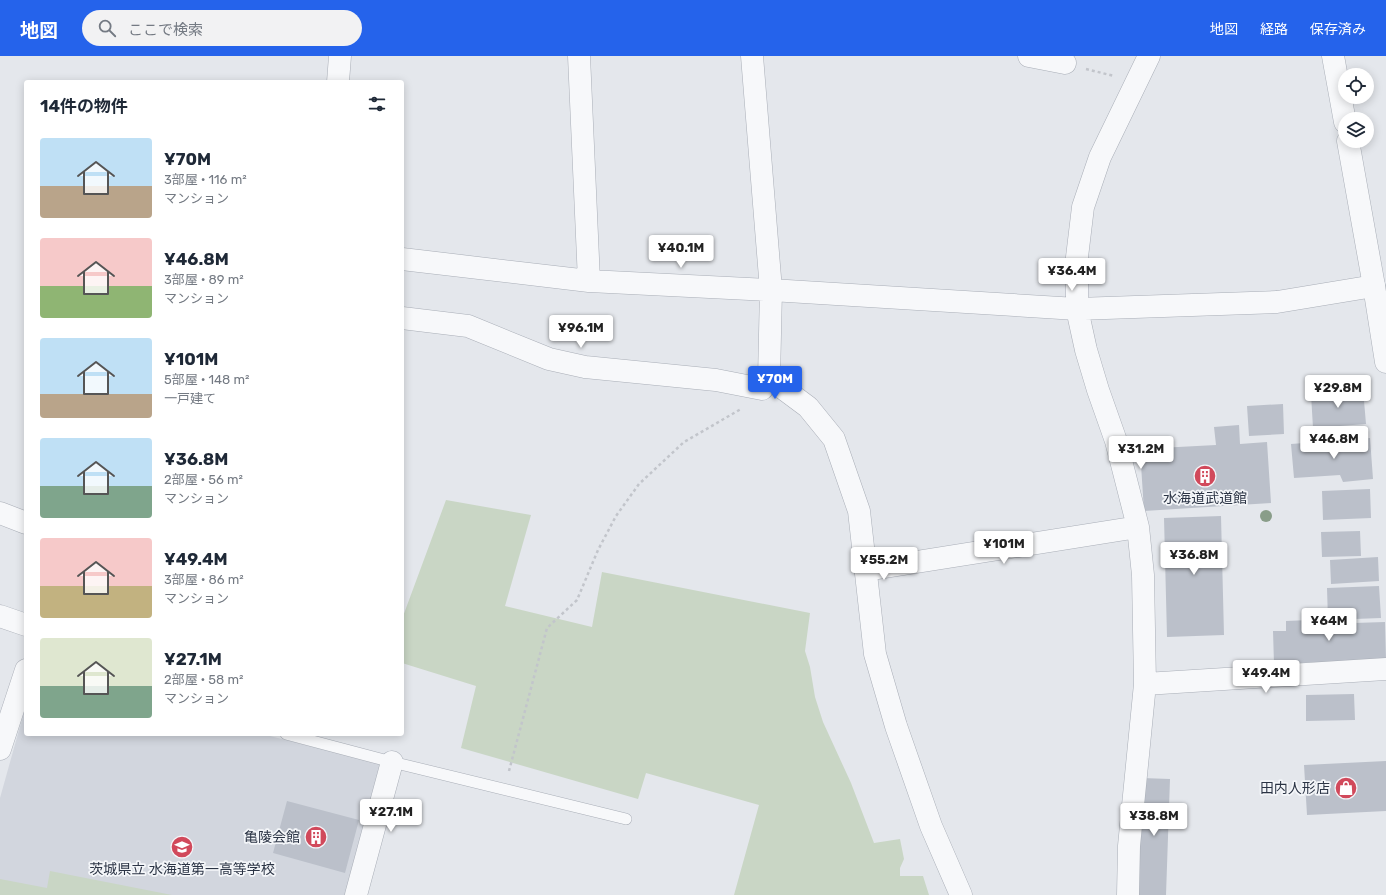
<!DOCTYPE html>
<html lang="ja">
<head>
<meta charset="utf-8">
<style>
	:root { --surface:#fff; --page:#f2f2f3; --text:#1f2937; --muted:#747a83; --accent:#2563eb }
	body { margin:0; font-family:Rubik,"Noto Sans JP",sans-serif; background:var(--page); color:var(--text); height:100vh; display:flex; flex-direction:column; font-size:15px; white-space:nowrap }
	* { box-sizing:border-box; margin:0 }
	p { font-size:13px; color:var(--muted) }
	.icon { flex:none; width:22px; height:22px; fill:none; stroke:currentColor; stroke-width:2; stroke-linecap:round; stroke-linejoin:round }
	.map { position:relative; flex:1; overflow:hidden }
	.drawer { position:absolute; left:24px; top:24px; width:380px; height:656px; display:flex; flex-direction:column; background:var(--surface); border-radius:4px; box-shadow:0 2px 10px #0003 }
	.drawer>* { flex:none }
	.fabs { position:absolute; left:1338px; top:12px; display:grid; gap:8px }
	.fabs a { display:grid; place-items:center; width:36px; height:36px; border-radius:50%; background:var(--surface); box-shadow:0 2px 10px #0003; font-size:20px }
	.price { position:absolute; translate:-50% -34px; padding:0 9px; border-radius:4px; background:#fff; color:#222; font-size:13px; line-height:26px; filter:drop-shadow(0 1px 2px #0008) }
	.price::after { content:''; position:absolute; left:50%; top:24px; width:12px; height:9px; margin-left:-6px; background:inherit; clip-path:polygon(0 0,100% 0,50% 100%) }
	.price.selected { background:var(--accent); color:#fff }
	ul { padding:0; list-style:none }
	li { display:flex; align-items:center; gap:12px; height:100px; padding:0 16px }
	li span { display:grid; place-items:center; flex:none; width:112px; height:80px; border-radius:4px; color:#555 }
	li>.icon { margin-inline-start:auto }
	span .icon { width:48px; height:48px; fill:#fffc; stroke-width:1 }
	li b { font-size:17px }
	h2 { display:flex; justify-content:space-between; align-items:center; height:48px; padding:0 16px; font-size:17px }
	header { display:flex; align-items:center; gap:24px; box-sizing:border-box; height:56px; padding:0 20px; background:var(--accent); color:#fff }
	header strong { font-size:19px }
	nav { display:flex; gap:22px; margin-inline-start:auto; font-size:14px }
	.search { width:280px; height:36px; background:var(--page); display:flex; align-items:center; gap:10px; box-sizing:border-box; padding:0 14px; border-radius:22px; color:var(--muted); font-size:15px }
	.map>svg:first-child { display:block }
	.built { fill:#d2d6de }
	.green { fill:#c9d6c5 }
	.building { fill:#bbc0ca }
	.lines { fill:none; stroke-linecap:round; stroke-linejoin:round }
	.service-casing { stroke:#a9aeb7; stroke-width:12 }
	.minor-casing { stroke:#a9aeb7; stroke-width:23 }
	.tertiary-casing { stroke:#a9aeb7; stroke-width:23 }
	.path { stroke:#c2c5cb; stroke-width:2.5; stroke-dasharray:3 3; stroke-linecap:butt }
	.service { stroke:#f7f8fa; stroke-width:11 }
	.minor { stroke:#f7f8fa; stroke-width:22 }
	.tertiary { stroke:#f7f8fa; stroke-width:22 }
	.tree { fill:#899d89 }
	.labels { text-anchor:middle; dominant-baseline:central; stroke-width:3.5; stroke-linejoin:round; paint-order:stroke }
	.poi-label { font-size:14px; fill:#2b3445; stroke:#f4f6f9 }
</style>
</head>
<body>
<header>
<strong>地図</strong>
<div class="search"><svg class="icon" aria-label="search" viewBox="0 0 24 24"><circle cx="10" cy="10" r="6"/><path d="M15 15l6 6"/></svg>ここで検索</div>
<nav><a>地図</a><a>経路</a><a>保存済み</a></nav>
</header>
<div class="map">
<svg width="1386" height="839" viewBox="0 0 1386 839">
	<rect width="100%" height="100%" fill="#e4e7ec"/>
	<path class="built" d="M 26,649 L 26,678 L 262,678 L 385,709 L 350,839 L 0,839 L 0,742 Z"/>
	<path class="green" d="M 446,444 L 531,459 L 505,550 L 592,571 L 602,516 L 810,557 L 805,595 L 810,611 L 815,641 L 823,666 L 851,727 L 874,787 L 900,783 L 904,803 L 900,812 L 900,820 L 923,820 L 929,839 L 734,839 L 759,749 L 646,717 L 638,743 L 461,692 L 476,630 L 402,607 L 402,563 Z
		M 50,815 L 172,839 L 0,839 L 0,823 L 47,832 Z"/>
	<path class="building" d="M 1363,333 L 1366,368 L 1313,372 L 1311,338 Z
		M 1283,348 L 1284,378 L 1249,380 L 1247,350 Z
		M 1239,369 L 1240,388 L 1267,386 L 1271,447 L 1144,455 L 1140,393 L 1216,389 L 1214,371 Z
		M 1370,382 L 1373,423 L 1343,426 L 1340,419 L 1294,422 L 1291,388 Z
		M 1370,433 L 1371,462 L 1323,464 L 1322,435 Z
		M 1221,460 L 1224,579 L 1167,581 L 1164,462 Z
		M 1360,475 L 1361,500 L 1322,501 L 1321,476 Z
		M 1378,501 L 1379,525 L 1331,528 L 1330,504 Z
		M 1379,530 L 1381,562 L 1328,564 L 1327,532 Z
		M 1309,555 L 1323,555 L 1323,568 L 1385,566 L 1386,604 L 1324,606 L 1323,598 L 1324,606 L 1274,608 L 1273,575 L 1286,575 L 1286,565 L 1310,564 Z
		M 1354,638 L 1355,664 L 1306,665 L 1306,639 Z
		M 1386,705 L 1386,755 L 1307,759 L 1304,709 Z
		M 1142,722 L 1170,723 L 1166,839 L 1137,839 Z
		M 287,745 L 359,764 L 345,817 L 273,797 Z"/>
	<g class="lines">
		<g class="service-casing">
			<path id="service" d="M 286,678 L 392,706 L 626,763"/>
		</g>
		<g class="minor-casing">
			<path id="minor" d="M 579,0 L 589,225
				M 752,0 L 771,234 L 769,322 L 808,351 L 834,383 L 859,455 L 875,598 L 896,670 L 931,770 L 961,839
				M 1029,0 L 1065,7
				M 402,203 L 589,225 L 771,234 L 1077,253 L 1277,246 L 1374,230
				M 402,262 L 468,270 L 549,303 L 585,311 L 716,324 L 762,333
				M 0,457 L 26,467
				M 866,514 L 1138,471
				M 0,560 L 26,569
				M 1145,628 L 1386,613
				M 356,839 L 392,706
				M 1128,839 L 1129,790 L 1145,628 L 1143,519 L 1138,471 L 1116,385 L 1098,334 L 1086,294 L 1077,253 L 1077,201 L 1083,151 L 1100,101 L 1149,0"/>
		</g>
		<g class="tertiary-casing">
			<path id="tertiary" d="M 1333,0 L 1345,66
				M 338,26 L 340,0
				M 1348,85 L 1374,230 L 1386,306
				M 0,693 L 26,614"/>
		</g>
		<path class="path" d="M 1086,13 L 1114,20
			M 509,715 L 547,572 L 577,544 L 598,494 L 616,460 L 639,428 L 684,386 L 741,353"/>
		<use href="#service" class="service"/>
		<use href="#minor" class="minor"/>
		<use href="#tertiary" class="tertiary"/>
	</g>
	<circle class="tree" cx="1266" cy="460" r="6"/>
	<defs>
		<g id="building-disc" transform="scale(1.15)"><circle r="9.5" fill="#d1495b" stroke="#f4f6f9"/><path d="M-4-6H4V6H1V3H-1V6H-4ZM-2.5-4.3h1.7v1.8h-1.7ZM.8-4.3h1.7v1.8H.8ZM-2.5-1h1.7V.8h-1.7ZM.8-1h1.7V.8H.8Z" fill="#fff"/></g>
		<g id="shop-disc" transform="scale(1.15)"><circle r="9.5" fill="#d1495b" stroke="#f4f6f9"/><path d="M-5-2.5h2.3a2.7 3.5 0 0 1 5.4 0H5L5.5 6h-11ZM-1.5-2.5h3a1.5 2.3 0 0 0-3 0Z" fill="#fff"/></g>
		<g id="school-disc" transform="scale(1.15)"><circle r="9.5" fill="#d1495b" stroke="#f4f6f9"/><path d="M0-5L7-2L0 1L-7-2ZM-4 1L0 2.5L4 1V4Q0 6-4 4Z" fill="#fff"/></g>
	</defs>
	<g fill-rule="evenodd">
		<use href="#building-disc" x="1205" y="420"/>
		<use href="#shop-disc" x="1346" y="732"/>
		<use href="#building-disc" x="316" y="781"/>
		<use href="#school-disc" x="182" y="791"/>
	</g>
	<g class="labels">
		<g class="poi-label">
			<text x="1205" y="442">水海道武道館</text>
			<text x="1330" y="732" text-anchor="end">田内人形店</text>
			<text x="300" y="781" text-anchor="end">亀陵会館</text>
			<text x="182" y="813">茨城県立 水海道第一高等学校</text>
		</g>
	</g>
</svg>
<div class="fabs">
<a><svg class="icon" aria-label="locate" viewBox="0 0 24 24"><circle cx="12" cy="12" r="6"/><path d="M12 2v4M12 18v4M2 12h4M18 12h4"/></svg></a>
<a><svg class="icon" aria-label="layers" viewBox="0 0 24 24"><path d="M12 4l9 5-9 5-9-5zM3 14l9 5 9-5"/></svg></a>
</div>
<b class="price" style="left:681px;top:213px">¥40.1M</b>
<b class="price" style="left:1072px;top:236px">¥36.4M</b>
<b class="price" style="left:581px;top:293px">¥96.1M</b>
<b class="price selected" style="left:775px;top:344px">¥70M</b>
<b class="price" style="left:1338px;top:353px">¥29.8M</b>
<b class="price" style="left:1334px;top:404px">¥46.8M</b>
<b class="price" style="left:1141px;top:414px">¥31.2M</b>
<b class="price" style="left:1004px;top:509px">¥101M</b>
<b class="price" style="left:1194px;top:520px">¥36.8M</b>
<b class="price" style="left:884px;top:525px">¥55.2M</b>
<b class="price" style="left:1329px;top:586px">¥64M</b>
<b class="price" style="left:1266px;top:638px">¥49.4M</b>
<b class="price" style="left:391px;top:777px">¥27.1M</b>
<b class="price" style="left:1154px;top:781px">¥38.8M</b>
<section class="drawer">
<h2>14件の物件<svg class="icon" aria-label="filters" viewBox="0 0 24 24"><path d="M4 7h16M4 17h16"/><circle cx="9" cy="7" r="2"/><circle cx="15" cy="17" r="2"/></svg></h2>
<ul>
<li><span style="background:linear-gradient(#bfe0f5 60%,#b9a48a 0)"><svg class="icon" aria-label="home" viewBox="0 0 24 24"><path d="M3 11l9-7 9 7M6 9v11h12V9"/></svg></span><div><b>¥70M</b><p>3部屋 · 116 m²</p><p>マンション</p></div></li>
<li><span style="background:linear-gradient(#f6c9c9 60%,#8fb573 0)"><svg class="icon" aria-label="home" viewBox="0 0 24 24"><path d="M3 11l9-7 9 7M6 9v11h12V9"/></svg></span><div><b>¥46.8M</b><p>3部屋 · 89 m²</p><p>マンション</p></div></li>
<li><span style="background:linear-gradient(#bfe0f5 70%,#b9a48a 0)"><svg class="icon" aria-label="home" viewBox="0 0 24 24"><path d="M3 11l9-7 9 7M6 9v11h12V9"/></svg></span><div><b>¥101M</b><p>5部屋 · 148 m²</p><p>一戸建て</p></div></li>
<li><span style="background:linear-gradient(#bfe0f5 60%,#7fa58c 0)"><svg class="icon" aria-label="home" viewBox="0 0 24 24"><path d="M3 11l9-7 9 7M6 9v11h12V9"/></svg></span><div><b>¥36.8M</b><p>2部屋 · 56 m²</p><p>マンション</p></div></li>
<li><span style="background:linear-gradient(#f6c9c9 60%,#c2b280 0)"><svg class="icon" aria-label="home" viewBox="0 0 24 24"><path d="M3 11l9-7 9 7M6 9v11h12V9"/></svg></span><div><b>¥49.4M</b><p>3部屋 · 86 m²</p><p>マンション</p></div></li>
<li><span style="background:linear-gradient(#dfe7d0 60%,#7fa58c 0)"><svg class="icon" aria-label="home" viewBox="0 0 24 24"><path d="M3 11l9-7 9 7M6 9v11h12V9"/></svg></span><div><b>¥27.1M</b><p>2部屋 · 58 m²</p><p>マンション</p></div></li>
</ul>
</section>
</div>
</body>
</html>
